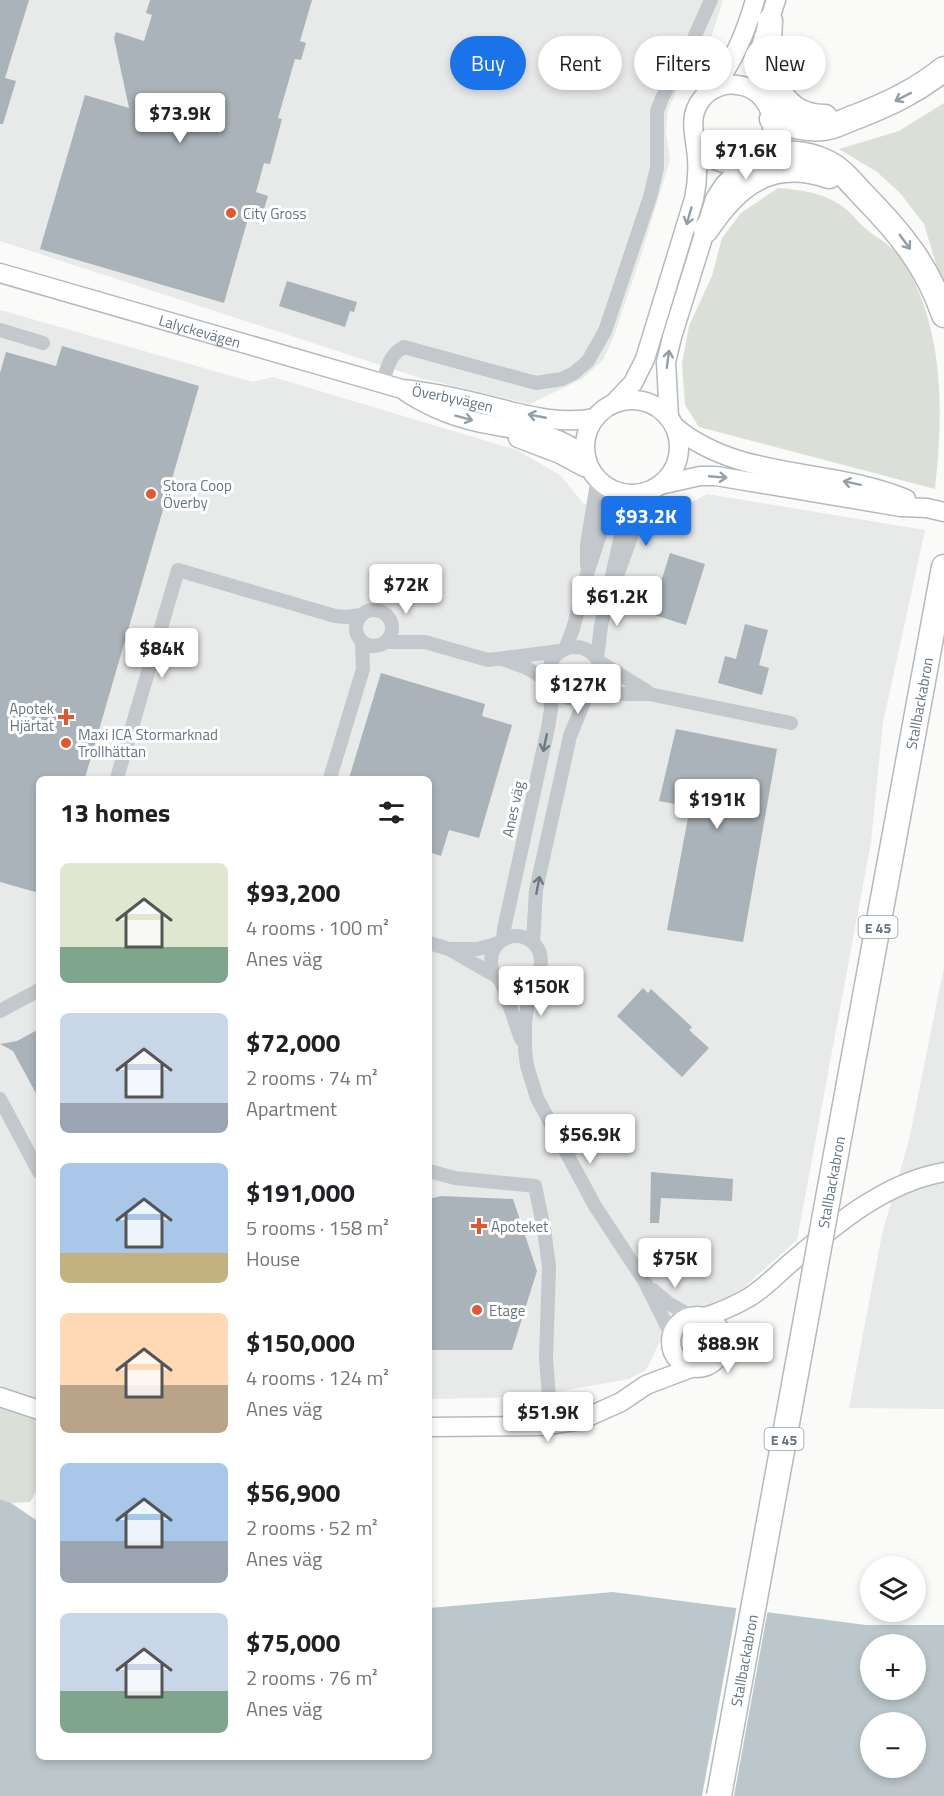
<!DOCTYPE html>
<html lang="en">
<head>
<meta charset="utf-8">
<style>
	:root { --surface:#fff; --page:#f6f6f6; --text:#202124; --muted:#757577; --accent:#1a73e8 }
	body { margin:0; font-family:"Titillium Web",sans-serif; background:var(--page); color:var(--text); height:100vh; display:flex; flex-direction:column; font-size:22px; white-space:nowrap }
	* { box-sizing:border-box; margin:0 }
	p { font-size:20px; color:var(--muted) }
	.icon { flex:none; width:33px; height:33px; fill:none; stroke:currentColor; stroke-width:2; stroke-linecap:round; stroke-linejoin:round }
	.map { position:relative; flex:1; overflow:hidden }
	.side { position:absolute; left:36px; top:776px; width:396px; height:984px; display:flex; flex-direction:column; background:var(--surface); border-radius:9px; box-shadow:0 3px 9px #0003 }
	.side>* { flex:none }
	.banner { position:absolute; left:450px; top:36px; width:404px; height:54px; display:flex; gap:12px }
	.controls { position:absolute; left:860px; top:1556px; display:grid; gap:12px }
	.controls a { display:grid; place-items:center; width:66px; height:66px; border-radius:50%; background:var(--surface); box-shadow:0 3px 9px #0003; font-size:30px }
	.price { position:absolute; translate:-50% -51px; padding:0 14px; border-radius:6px; background:#fff; color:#222; font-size:20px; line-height:39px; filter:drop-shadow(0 2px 3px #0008) }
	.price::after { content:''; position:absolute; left:50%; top:36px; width:18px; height:14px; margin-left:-9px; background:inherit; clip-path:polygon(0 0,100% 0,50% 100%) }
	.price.active { background:var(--accent); color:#fff }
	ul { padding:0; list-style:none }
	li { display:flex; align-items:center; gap:18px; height:150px; padding:0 24px }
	li span { display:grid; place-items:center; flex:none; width:168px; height:120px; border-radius:9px; color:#555 }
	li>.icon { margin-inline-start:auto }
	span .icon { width:72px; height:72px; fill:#fffc; stroke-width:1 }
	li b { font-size:26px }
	h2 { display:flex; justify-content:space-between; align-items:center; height:72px; padding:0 24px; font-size:26px }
	.chip { padding:0 21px; border-radius:27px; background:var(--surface); box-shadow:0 3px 9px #0003; font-size:21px; line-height:54px }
	.chip.active { background:var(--accent); color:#fff }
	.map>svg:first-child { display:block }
	.built { fill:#e8e9e9 }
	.green { fill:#dadfd7 }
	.water { fill:#bbc7cb; fill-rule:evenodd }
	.pier { fill:#fafaf8 }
	.building { fill:#aab3b9 }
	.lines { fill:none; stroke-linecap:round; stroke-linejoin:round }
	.secondary-casing { stroke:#b3babf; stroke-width:21 }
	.highway-casing { stroke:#b4b9bd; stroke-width:27 }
	.street { stroke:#c3c8cc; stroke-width:14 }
	.secondary { stroke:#fff; stroke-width:18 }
	.highway { stroke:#fff; stroke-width:24 }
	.highway-bridge-casing { stroke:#b4b9bd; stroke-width:27; stroke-linecap:butt }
	.highway-bridge { stroke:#fff; stroke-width:24 }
	.oneway { stroke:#939fa8 }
	.oneway2 { stroke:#6a7a87 }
	.poi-dot { fill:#e4572e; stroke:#fff; stroke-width:2 }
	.labels { text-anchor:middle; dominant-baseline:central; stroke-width:6; stroke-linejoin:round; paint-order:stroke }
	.shield { fill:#fff; stroke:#939fa8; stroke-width:1.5 }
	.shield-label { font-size:14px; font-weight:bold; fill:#657683 }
	.poi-label { font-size:15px; fill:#657683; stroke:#fff; text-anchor:start }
	.street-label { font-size:15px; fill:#657683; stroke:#fff }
</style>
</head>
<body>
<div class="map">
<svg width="944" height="1796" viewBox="0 0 944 1796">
	<rect width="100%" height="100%" fill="#fafaf8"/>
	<path class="built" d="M 0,0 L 723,0 L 711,38 L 680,83 L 668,110 L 666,130 L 670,160 L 640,259 L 614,336 L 603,360 L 582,379 L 530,404 L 420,378 L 0,241 Z
		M 0,310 L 253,382 L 273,377 L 517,450 L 560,475 L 583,503 L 650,524 L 707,494 L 925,530 L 883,723 L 871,842 L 797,1240 L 743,1288 L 723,1300 L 671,1319 L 646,1370 L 629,1379 L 527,1397 L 429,1399 L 429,778 L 39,778 L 39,1400 L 7,1392 L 0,1388 Z
		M 944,967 L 944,1409 L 849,1408 L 882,1234 L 909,1140 Z"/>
	<path class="green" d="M 944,103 L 944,291 L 924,224 L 900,193 L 877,172 L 839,149 L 899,131 Z
		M 778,188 C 800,190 820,192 839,204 C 849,210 857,221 866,229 C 877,238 892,246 901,257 C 944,326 944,408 935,489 L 699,427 L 685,405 L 682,364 L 689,326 L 712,276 L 722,238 L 741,213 Z
		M 0,1405 L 21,1414 L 39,1418 L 39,1486 L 30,1502 L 11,1503 L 0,1499 Z"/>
	<path class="water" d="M 0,1499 L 11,1503 L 39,1522 L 39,1756 L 429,1756 L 429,1608 L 613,1592 L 866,1625 L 944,1625 L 944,1796 L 0,1796 ZM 870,1644 L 915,1644 L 915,1689 L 870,1689 ZM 870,1722 L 915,1722 L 915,1767 L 870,1767 Z"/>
	<path class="pier" d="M 737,1605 L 768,1609 L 734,1796 L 702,1796 Z"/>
	<path class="building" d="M 0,0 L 29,0 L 5,78 L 16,81 L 3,124 L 0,124 Z
		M 150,0 L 312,0 L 300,41 L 306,43 L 301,60 L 295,59 L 278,118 L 282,119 L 270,164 L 264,163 L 256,192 L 268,196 L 261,219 L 249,215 L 224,303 L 40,249 L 85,95 L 129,108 L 114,38 L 116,32 L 144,41 L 152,15 L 146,13 Z
		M 287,281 L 357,302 L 354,312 L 350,311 L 345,327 L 279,306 Z
		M 62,346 L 199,386 L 85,778 L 39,778 L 39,893 L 0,882 L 0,373 L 6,352 L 56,366 Z
		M 670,553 L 705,564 L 686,625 L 651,614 Z
		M 745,624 L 768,630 L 759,665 L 769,668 L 762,695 L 718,683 L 725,656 L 736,659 Z
		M 381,673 L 485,704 L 482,716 L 512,725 L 479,838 L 449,830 L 441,856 L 429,852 L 429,778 L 349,778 Z
		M 676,729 L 777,749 L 743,942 L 667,930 L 690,807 L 659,801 Z
		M 643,988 L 648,993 L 651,989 L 692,1027 L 689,1030 L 709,1048 L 682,1077 L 617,1016 Z
		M 39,1029 L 39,1099 L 13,1051 L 0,1044 L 17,1041 Z
		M 651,1172 L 733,1179 L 732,1201 L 661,1198 L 659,1223 L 650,1223 Z
		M 441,1196 L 513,1199 L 537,1271 L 512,1350 L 429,1350 L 429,1199 Z"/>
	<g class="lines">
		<g class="secondary-casing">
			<g id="secondary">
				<path d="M 712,90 C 734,60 745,35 755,0"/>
				<path d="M 765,102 L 759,62 L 761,46 L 776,0"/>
				<path id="s1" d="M 0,273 L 402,389 C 433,392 463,399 494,407 C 527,415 561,425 595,418"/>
				<path d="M 406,392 C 432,409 461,420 492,425 C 531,433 553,431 586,457"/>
				<circle cx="632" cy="447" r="47"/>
				<path d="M 613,404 L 633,383 L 645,359 L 694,199 C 697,185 698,172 697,158 C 696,138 687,118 701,100 C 709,89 723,83 737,85 C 748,86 758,92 764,100 C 798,148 721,195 695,137"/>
				<path d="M 669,417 L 666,362 L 672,337 L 715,199 L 724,185 L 747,162"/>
				<path d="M 674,426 C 739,481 831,467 906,499"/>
				<path d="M 518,438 L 560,454 L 584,467"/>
				<path d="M 660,485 L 700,476 L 716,476 L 901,507 L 927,508 L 944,512"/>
				<circle cx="697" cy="1342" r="26"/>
				<path d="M 705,1317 C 720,1312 734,1306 748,1298 C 764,1289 779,1272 794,1260 C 837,1223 886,1182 944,1172"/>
				<path d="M 0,1397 L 39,1410"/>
				<path d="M 429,1427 L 541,1426 L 581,1420 L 621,1402 L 646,1385 L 691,1368"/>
			</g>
		</g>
		<g class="highway-casing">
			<g id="highway">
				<path d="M 770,21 C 767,62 771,117 825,117"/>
				<path d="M 772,119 C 788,125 805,130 823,128 C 835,127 846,120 858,116 C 891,103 916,91 944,69"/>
				<path d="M 758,155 C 782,153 804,151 826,162 C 842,169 854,186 866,198 C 901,234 928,267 944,315"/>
				<path d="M 706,230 C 736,184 771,156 829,176"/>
				<path id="s2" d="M 849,1083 L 944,567"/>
			</g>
		</g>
		<path class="street" d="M 0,330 L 43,343
			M 382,384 C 387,370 389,354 404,347 L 536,383 L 562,379 L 574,373 L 588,361 L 605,331 L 650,197 L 657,168 L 657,111 L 662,98 L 694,38 L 711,0
			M 587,565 L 587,545 L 596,489
			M 618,573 L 639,515 L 648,499
			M356 628a18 18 0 1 1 36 0a18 18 0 1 1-36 0Z
			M 387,642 L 425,642 L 488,660 L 560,651
			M549 673a26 26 0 1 1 52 0a26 26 0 1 1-52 0Z
			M 565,649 L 573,629 L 587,574 L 602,528 L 603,506 L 597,478
			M 597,658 L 601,626 L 624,522 L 637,504 L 653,489
			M 505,660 L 527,668 L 550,682
			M 598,661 L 648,692
			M 591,694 L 649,694 L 791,723
			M 117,778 L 178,570 L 335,616 L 346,617 L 361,615
			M 330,778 L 363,669 L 362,642
			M491 961a25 25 0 1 1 50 0a25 25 0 1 1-50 0Z
			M 503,940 L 504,929 L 548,728 L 551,709 L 552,685
			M 429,943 L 449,949 L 494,975
			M 533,943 L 536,890 L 570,736 L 586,697
			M 451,949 L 478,949 L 499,943
			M 501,981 L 521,1039
			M 531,981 L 525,1022 L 525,1050 L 527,1066 L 537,1098 L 595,1206 L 645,1282 L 671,1334
			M 0,1011 L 39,990
			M 0,1099 L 39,1172
			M 429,1171 L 455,1178 L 535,1186 L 544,1229 L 549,1267 L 546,1358 L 551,1424
			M 653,1290 L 668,1303 L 691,1316"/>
		<use href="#secondary" class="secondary"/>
		<use href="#highway" class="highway"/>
		<g class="highway-bridge-casing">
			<g id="highway-bridge">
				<path id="s3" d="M 719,1796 L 849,1083"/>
			</g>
		</g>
		<use href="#highway-bridge" class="highway-bridge"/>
	</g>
	<defs><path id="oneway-shaft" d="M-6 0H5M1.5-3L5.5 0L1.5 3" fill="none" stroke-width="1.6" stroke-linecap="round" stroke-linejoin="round" transform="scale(1.5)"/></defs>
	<g class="oneway">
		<use href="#oneway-shaft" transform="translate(903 97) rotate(153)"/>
		<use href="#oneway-shaft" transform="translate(689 216) rotate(106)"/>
		<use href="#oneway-shaft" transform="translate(905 242) rotate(54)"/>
		<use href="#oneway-shaft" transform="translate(668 359) rotate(-82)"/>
		<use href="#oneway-shaft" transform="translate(537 416) rotate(-169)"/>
		<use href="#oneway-shaft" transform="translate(464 418) rotate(15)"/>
		<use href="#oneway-shaft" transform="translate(718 477) rotate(5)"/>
		<use href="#oneway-shaft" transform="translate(852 483) rotate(-168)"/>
	</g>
	<g class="oneway2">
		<use href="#oneway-shaft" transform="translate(545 743) rotate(102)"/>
		<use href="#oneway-shaft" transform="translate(538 885) rotate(-79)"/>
	</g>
	<g class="poi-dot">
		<circle cx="231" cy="213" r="6"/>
		<circle cx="151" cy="494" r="6"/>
		<path d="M63 708h6v6h6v6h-6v6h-6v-6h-6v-6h6z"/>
		<circle cx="66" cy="743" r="6"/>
		<path d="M476 1217h6v6h6v6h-6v6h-6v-6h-6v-6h6z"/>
		<circle cx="477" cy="1310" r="6"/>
	</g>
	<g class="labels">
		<g class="shield">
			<rect x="858.5" y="916" width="39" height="22" rx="4.5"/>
			<rect x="764.5" y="1428" width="39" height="22" rx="4.5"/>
		</g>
		<g class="shield-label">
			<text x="878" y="927">E 45</text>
			<text x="784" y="1439">E 45</text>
		</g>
		<g class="poi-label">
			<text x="243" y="213">City Gross</text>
			<text x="163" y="485">Stora Coop<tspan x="163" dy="17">Överby</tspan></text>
			<text x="54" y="708" text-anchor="end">Apotek<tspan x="54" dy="17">Hjärtat</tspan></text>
			<text x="78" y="734">Maxi ICA Stormarknad<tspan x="78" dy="17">Trollhättan</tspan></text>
			<text x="491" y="1226">Apoteket</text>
			<text x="489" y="1310">Etage</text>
		</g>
		<g class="street-label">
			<text stroke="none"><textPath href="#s1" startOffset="208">Lalyckevägen</textPath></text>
			<text stroke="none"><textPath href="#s1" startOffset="470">Överbyvägen</textPath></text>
			<text stroke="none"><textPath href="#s2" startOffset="386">Stallbackabron</textPath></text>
			<text transform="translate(513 809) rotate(-78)">Anes väg</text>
			<text stroke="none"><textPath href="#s3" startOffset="624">Stallbackabron</textPath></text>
			<text stroke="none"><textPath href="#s3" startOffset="138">Stallbackabron</textPath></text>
		</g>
	</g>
</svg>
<div class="controls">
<a><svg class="icon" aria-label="layers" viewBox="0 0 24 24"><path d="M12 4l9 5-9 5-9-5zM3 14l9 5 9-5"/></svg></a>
<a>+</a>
<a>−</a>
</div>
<b class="price" style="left:180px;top:144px">$73.9K</b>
<b class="price" style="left:746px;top:181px">$71.6K</b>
<b class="price active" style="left:646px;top:547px">$93.2K</b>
<b class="price" style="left:406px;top:615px">$72K</b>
<b class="price" style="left:617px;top:627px">$61.2K</b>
<b class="price" style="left:162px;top:679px">$84K</b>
<b class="price" style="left:578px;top:715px">$127K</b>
<b class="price" style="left:717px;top:830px">$191K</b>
<b class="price" style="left:541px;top:1017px">$150K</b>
<b class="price" style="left:590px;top:1165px">$56.9K</b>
<b class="price" style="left:675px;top:1289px">$75K</b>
<b class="price" style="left:728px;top:1374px">$88.9K</b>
<b class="price" style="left:548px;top:1443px">$51.9K</b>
<div class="banner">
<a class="chip active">Buy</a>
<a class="chip">Rent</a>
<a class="chip">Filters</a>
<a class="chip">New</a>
</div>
<section class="side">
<h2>13 homes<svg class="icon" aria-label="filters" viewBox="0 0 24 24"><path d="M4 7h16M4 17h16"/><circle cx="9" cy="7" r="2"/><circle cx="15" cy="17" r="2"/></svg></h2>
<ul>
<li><span style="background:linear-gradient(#dfe7d0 70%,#7fa58c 0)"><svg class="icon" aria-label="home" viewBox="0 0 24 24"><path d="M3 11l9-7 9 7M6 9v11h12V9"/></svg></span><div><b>$93,200</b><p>4 rooms · 100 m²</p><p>Anes väg</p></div></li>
<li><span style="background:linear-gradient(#c9d6e8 75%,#9aa5b1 0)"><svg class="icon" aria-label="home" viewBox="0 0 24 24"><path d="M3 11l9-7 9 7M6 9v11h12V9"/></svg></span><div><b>$72,000</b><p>2 rooms · 74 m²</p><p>Apartment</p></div></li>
<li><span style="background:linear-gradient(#a9c7e8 75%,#c2b280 0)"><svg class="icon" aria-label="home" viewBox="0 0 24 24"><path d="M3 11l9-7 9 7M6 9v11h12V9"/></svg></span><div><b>$191,000</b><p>5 rooms · 158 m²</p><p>House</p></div></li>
<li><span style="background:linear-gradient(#ffd9b3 60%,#b9a48a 0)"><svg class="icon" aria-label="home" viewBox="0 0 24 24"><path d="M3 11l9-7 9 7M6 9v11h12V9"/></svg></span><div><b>$150,000</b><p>4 rooms · 124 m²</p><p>Anes väg</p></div></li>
<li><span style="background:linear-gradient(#a9c7e8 65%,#9aa5b1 0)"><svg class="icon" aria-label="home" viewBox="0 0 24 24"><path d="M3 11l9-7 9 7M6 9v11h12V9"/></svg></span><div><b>$56,900</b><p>2 rooms · 52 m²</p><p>Anes väg</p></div></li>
<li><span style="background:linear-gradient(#c9d6e8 65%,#7fa58c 0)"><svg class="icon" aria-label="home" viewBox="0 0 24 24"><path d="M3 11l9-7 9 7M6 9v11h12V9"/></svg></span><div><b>$75,000</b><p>2 rooms · 76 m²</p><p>Anes väg</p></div></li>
</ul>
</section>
</div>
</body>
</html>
